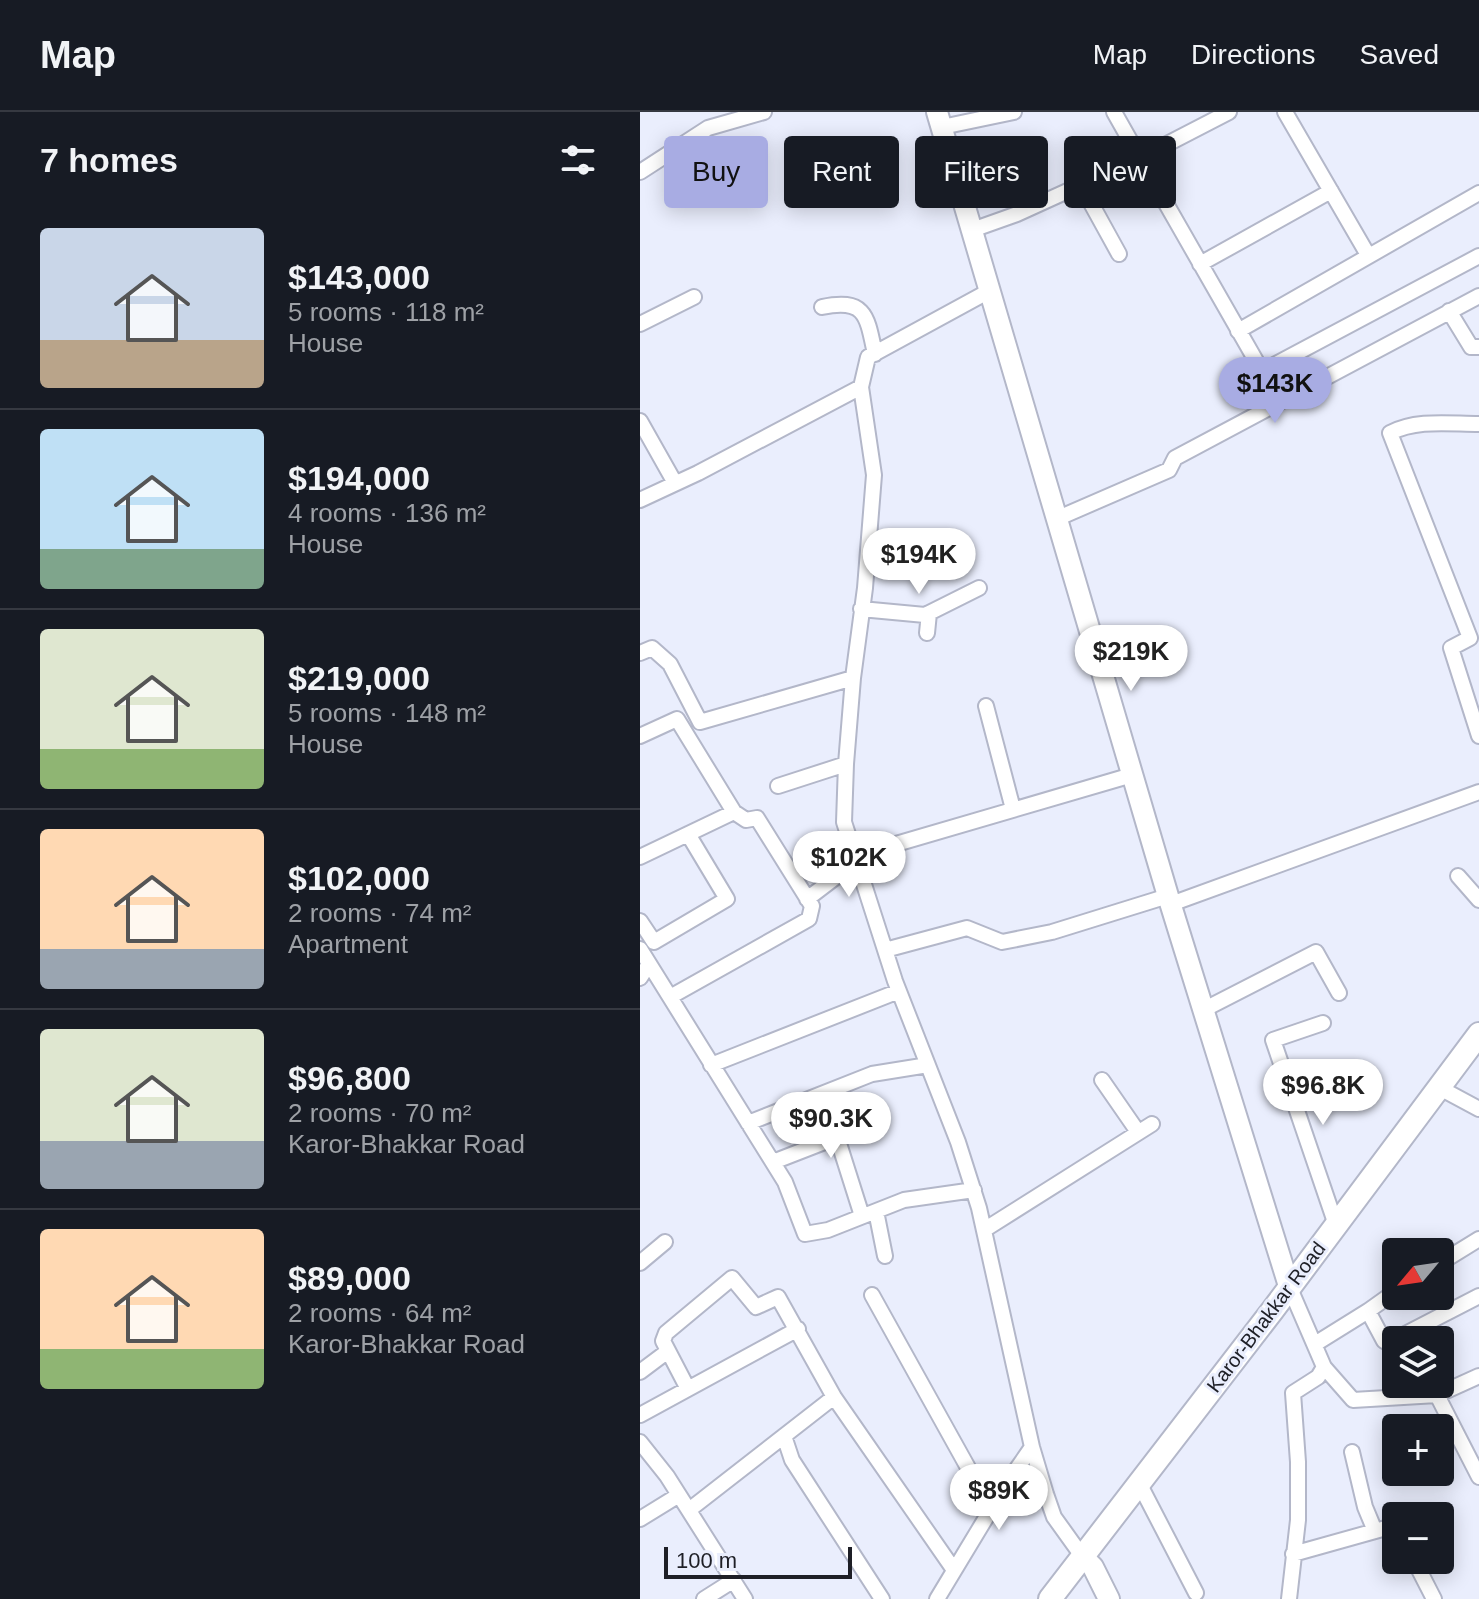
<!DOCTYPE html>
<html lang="en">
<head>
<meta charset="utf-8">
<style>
	:root { --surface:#171b24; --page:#20242c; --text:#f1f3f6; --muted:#9ea1a6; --line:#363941; --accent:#a8ace3 }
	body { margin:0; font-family:Arial,sans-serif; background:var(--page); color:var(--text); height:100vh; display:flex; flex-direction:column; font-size:30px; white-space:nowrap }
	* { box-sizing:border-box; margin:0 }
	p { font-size:26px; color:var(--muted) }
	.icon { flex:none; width:44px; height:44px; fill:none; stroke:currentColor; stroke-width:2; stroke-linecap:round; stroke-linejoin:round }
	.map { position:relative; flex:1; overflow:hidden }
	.drawer { display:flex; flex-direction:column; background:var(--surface); width:640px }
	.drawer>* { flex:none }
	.banner { position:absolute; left:24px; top:24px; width:694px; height:72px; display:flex; gap:16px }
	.needle { width:52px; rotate:241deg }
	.tools { position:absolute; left:742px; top:1126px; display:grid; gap:16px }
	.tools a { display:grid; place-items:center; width:72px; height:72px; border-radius:8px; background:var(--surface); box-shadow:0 4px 20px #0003; font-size:40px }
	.scale { position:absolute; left:24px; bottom:20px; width:188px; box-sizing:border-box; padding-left:8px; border:4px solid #1e1f26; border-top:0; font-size:22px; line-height:28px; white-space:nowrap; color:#1e1f26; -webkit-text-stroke:6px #eaeefd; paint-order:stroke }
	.price { position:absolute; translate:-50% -68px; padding:0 18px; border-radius:28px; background:#fff; color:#222; font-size:26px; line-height:52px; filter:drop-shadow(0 2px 4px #0008) }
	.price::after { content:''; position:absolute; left:50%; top:48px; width:24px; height:18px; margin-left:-12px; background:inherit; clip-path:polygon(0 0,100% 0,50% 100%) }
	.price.active { background:var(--accent); color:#111 }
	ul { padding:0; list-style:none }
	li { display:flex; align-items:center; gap:24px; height:200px; padding:0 40px }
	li+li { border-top:2px solid var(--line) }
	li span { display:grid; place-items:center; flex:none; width:224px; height:160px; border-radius:8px; color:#555 }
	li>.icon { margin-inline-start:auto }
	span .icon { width:96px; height:96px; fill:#fffc; stroke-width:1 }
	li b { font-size:34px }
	h2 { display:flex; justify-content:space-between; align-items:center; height:96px; padding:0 40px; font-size:34px }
	.pill { padding:0 28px; border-radius:8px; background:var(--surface); box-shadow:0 4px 20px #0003; font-size:28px; line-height:72px }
	.pill.active { background:var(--accent); color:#111 }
	header { display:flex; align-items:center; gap:48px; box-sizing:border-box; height:112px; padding:0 40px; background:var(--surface); border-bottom:2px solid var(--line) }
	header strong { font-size:38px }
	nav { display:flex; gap:44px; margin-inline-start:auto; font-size:28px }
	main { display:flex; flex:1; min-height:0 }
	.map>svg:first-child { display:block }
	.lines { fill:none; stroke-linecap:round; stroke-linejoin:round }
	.street-casing { stroke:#b3b7c9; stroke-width:18 }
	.secondary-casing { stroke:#b3b7c9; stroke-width:24 }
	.primary-casing { stroke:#b3b7c9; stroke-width:26 }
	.street { stroke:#fff; stroke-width:14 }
	.secondary { stroke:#fff; stroke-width:20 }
	.primary { stroke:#fff; stroke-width:22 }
	.labels { text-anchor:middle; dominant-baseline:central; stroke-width:6; stroke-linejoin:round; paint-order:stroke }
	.street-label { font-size:20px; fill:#1e1f26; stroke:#eaeefd }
</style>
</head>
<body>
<header>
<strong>Map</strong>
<nav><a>Map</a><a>Directions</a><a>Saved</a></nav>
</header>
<main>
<section class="drawer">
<h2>7 homes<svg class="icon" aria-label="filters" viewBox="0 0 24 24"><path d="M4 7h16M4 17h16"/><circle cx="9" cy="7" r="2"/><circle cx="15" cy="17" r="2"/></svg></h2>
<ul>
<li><span style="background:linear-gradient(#c9d6e8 70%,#b9a48a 0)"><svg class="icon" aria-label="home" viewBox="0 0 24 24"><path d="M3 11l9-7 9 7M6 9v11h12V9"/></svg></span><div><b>$143,000</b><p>5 rooms · 118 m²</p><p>House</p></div></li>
<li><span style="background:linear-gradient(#bfe0f5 75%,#7fa58c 0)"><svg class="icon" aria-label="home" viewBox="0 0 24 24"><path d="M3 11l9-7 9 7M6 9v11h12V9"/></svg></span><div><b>$194,000</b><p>4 rooms · 136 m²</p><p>House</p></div></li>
<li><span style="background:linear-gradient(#dfe7d0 75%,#8fb573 0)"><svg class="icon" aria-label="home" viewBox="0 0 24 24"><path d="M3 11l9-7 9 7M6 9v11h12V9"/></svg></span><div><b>$219,000</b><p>5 rooms · 148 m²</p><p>House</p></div></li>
<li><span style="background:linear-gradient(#ffd9b3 75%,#9aa5b1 0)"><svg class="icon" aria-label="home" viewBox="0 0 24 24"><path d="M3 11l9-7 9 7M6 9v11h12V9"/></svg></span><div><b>$102,000</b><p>2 rooms · 74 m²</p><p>Apartment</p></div></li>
<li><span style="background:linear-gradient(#dfe7d0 70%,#9aa5b1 0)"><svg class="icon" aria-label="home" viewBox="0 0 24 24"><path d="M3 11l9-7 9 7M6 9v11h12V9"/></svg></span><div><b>$96,800</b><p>2 rooms · 70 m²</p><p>Karor-Bhakkar Road</p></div></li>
<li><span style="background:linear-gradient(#ffd9b3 75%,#8fb573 0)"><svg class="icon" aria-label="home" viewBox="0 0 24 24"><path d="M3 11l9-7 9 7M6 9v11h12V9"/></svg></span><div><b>$89,000</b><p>2 rooms · 64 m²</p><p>Karor-Bhakkar Road</p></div></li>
</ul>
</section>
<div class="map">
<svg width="839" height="1487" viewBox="0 0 839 1487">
	<rect width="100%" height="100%" fill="#eaeefd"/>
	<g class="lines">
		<g class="street-casing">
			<path id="street" d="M 474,0 L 500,46 L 589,0
				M 645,0 L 728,143
				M 302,15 L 374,0
				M 0,60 L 68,16 L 124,0
				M 441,73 L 479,142
				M 332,118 L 377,102 L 500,46 L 639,289
				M 560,152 L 691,79
				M 351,178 L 228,245 L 221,275 L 234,363 L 225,476 L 213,566 L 206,652 L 204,710 L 255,869 L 318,1030 L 339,1096 L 392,1335 L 406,1382 L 414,1405 L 442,1444
				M 182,195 C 226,186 227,204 235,242
				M 809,199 L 831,235 L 839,235
				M 0,212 L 54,185
				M 598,219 L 839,81
				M 621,260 L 839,144
				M 0,309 L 35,371
				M 839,312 C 809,312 777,307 750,321 L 830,526 L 811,536 L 839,624
				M 0,388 L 58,361 L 221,275
				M 416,407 L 529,358 L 535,346 L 839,184
				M 221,497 L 285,503 L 339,476
				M 287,521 L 289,501
				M 0,541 L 12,536 L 30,552 L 60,610 L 213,566
				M 346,594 L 373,697
				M 0,624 L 37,607 L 94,700 L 106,708 L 117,706 L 172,794 L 169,807 L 30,885
				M 138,674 L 206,652
				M 215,744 L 492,663
				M 0,745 L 94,700
				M 818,764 L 839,788
				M 167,787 L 217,749
				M 531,792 L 839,680
				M 0,809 L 14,830 L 87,787 L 48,722
				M 0,837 L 145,1070 L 165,1122 L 188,1118 L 264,1088 L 334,1078
				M 245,838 L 327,816 L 362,830 L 412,820 L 528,784
				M 0,866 L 9,852
				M 563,898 L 676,840 L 699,881
				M 683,911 L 633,928 L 696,1113
				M 71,953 L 259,879
				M 462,968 L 498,1020
				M 798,975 L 839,997
				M 180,983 L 197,1025 L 222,1104
				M 108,1011 L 232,962 L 288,953
				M 133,1050 L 236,1010
				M 236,1099 L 245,1144
				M 344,1118 L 512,1012
				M 0,1151 L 25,1130
				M 800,1151 L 839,1127
				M 649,1174 L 684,1255 L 678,1265 L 653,1281 L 658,1350 L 658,1408 L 649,1487
				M 232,1183 L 351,1397
				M 728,1199 L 756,1179
				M 675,1232 L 728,1199 L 744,1229 L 748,1231 L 839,1184
				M 684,1255 L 713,1288 L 797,1283 L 839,1264
				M 0,1260 L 28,1239
				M 48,1277 L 23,1229 L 26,1221 L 92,1166 L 116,1195 L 138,1185 L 194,1285 L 314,1458
				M 797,1283 L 839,1365
				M 0,1303 L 158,1217
				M 144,1324 L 152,1348 L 242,1487
				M 0,1330 L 27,1364 L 105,1487
				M 712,1340 L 725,1395 L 735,1419
				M 499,1371 L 556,1481
				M 49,1398 L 194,1285
				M 0,1407 L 39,1383
				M 653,1442 L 753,1414 L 756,1415
				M 774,1448 L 794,1487
				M 64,1487 L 94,1468
				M 297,1487 L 367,1371 L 392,1335"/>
		</g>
		<g class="secondary-casing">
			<path id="secondary" d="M 297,0 L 528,784 L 649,1174
				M 442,1444 L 453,1455 L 469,1487"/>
		</g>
		<g class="primary-casing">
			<path id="primary" d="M 410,1487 L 632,1199 L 839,922"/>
		</g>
		<use href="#street" class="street"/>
		<use href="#secondary" class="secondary"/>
		<use href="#primary" class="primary"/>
	</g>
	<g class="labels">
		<g class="street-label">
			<text transform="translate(626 1205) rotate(-53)">Karor-Bhakkar Road</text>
		</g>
	</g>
</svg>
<div class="tools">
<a><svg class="needle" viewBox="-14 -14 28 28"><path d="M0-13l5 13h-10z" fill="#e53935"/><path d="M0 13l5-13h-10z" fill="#9ea1a6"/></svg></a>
<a><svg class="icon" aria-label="layers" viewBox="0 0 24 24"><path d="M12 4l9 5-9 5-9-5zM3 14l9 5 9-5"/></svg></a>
<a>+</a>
<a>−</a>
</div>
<div class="scale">100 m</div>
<b class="price active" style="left:635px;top:313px">$143K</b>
<b class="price" style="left:279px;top:484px">$194K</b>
<b class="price" style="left:491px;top:581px">$219K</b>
<b class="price" style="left:209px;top:787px">$102K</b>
<b class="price" style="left:683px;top:1015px">$96.8K</b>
<b class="price" style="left:191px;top:1048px">$90.3K</b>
<b class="price" style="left:359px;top:1420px">$89K</b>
<div class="banner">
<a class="pill active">Buy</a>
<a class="pill">Rent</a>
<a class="pill">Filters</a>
<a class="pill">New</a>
</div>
</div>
</main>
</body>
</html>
